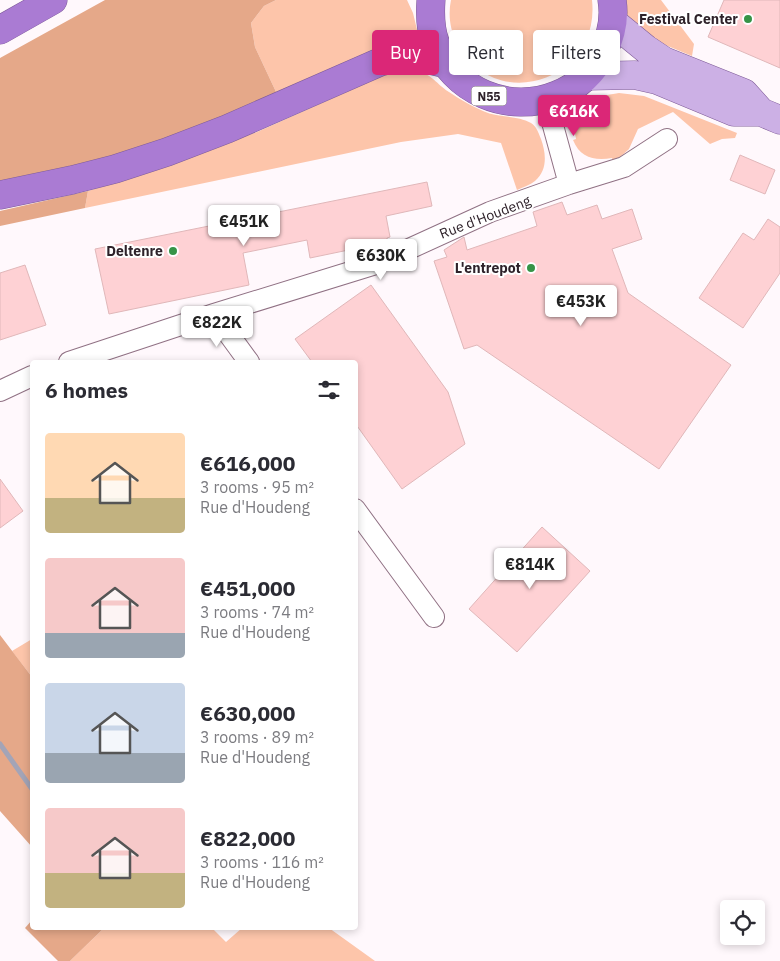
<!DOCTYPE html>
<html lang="en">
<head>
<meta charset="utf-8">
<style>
	:root { --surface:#fff; --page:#f7f7f7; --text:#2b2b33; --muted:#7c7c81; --accent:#db2777 }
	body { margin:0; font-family:"IBM Plex Sans",sans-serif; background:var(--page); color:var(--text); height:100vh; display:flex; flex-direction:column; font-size:19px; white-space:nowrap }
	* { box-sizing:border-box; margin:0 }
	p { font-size:16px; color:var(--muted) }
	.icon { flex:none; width:28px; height:28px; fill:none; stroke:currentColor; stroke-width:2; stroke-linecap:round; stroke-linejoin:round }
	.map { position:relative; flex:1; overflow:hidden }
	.panel { position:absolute; left:30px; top:360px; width:328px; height:570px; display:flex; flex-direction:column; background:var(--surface); border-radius:5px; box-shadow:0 2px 8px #0003 }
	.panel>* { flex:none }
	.guide { position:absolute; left:372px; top:30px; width:332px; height:45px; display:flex; gap:10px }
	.buttons { position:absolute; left:720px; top:900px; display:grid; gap:10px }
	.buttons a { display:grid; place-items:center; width:45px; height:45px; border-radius:5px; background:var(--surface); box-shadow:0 2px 8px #0003; font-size:25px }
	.price { position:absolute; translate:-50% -42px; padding:0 11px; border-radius:5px; background:#fff; color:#222; font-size:16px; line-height:32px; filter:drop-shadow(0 1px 2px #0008) }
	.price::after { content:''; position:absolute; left:50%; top:30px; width:15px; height:11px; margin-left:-8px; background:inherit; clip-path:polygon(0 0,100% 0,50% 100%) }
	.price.on { background:var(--accent); color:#fff }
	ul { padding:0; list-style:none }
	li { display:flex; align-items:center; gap:15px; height:125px; padding:0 15px }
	li span { display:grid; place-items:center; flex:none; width:140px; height:100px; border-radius:5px; color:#555 }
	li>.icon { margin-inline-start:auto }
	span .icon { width:60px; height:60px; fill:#fffc; stroke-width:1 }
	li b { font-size:21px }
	h2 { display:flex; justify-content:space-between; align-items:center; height:60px; padding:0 15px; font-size:21px }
	.chip { padding:0 18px; border-radius:5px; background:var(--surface); box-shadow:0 2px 8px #0003; font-size:18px; line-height:45px }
	.chip.on { background:var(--accent); color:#fff }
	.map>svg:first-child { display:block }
	.green { fill:#fdc5aa }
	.forest { fill:#e5a889 }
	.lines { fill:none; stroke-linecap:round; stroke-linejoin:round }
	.stream { stroke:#a3a4b7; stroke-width:5 }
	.building { fill:#fed1d4; stroke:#e0b7b9 }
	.street-casing { stroke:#907184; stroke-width:22 }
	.primary-casing { stroke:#7f5c98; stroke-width:29 }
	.highway-casing { stroke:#7f5c98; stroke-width:29 }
	.street { stroke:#fff; stroke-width:20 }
	.primary { stroke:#ccb0e5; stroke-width:28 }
	.highway { stroke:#aa7bd3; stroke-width:28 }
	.poi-dot { fill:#369447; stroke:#fff; stroke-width:2 }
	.labels { text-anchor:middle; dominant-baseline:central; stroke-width:4; stroke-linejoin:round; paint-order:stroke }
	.shield { fill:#fff; stroke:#6d646a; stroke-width:1 }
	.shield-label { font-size:12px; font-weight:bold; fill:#2e222a }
	.poi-label { font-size:14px; font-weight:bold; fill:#2e222a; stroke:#fff; text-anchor:end }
	.street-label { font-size:14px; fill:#2e222a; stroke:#fff }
</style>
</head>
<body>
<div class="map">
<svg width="780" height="961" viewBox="0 0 780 961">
	<rect width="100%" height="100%" fill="#fff8fc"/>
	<path class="green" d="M 276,0 L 407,0 L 413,13 L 421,46 L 277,94 L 255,47 L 251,23 L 264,6 Z
		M 451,0 L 592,0 C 601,82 492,116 456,41 C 450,29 448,14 451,0 Z
		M 625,0 L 661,0 L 694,44 L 692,56 C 671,47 634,35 626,12 C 625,9 625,4 625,0 Z
		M 411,70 C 431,72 434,82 449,92 C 459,99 472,106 483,111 C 498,118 517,115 531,123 C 537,127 538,132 541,139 C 546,153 548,170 535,181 C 530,185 523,187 517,190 L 501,143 L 458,134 L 401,142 L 85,208 L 88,191 L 163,167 L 257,132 L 384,75 L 398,71 Z
		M 619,93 L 644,96 L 737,133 L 735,138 L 722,139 L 710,144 L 673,112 L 638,129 L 629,149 L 618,159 L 613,162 L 612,158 C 595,161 580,158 573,140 L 576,139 C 575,133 573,125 574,118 C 577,101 605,95 619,93 Z
		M 32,639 L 32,677 L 12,651 Z
		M 104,928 L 212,928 L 226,942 L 242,928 L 329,928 L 375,961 L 70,961 Z"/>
	<path class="forest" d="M 105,0 L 276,0 L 264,6 L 251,23 L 255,47 L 277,94 L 198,129 L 98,163 L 0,184 L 0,58 Z
		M 88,191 L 85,208 L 0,226 L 0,211 Z
		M 0,635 L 32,677 L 32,847 L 0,811 Z
		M 32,920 L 32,928 L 104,928 L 70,961 L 58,961 L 25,928 Z"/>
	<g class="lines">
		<path class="stream" d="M 0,744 L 32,789"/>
	</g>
	<path class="building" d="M 724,0 L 780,0 L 780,68 L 708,37 Z
		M 740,155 L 775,170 L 765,194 L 730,180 Z
		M 427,182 L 432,206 L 386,216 L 390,237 L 387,238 L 387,242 L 310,258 L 307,240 L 243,253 L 249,285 L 109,314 L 95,249 Z
		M 562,202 L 567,215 L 597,205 L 602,219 L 632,209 L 642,239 L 612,249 L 628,293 L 731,365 L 659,469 L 477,345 L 464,349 L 434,261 L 447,257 L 444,250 L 464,237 L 467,250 L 537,226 L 533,212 Z
		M 768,219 L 780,227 L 780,273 L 743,328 L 699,298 L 743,233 L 754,240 Z
		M 25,265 L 46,325 L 0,340 L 0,273 Z
		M 371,285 L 448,392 L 465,444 L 402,489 L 355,423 L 355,362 L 312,362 L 295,339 Z
		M 0,479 L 23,511 L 0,528 Z
		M 542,527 L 590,571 L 517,652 L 469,609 Z"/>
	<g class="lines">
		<g class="street-casing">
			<path id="street" d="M 546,100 L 569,184
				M 214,314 L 249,362
				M 69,362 L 214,314 L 376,264 L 490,212 L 569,184 L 624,167 L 667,139
				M 0,391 L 32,376
				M 355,509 L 434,617"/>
		</g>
		<g class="primary-casing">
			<path id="primary" d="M 613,22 L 646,49 L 664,61 L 744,93 L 761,112
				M 587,76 L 635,75 L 657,80 L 734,112 L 761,112 L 780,120"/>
		</g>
		<g class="highway-casing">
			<path id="highway" d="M 431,0 C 430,14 430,28 435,42 C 452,91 509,115 557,95 C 577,87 594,72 603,52 C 611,36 615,18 612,0
				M 0,30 L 53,0
				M 0,195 L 72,180 L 115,169 L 167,152 L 227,129 L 380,62 L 408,55 L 446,64"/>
		</g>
		<use href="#street" class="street"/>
		<use href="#primary" class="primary"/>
		<use href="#highway" class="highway"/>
	</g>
	<g class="poi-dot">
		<circle cx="748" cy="19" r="5"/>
		<circle cx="173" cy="251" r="5"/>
		<circle cx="531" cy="268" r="5"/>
	</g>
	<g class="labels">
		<rect class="shield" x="471.5" y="86.5" width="35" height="19" rx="4"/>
		<g class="shield-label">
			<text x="489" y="96">N55</text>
		</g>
		<g class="poi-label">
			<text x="738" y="19">Festival Center</text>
			<text x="163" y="251">Deltenre</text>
			<text x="521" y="268">L'entrepot</text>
		</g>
		<g class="street-label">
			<text transform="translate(485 217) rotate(-21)">Rue d'Houdeng</text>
		</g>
	</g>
</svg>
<div class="buttons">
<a><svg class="icon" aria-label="locate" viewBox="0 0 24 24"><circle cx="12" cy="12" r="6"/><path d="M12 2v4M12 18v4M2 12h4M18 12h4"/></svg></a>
</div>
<b class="price on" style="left:574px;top:137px">€616K</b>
<b class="price" style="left:244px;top:247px">€451K</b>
<b class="price" style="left:381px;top:281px">€630K</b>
<b class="price" style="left:581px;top:327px">€453K</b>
<b class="price" style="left:217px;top:348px">€822K</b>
<b class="price" style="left:530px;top:590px">€814K</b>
<div class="guide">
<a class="chip on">Buy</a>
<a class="chip">Rent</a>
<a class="chip">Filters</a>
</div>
<section class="panel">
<h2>6 homes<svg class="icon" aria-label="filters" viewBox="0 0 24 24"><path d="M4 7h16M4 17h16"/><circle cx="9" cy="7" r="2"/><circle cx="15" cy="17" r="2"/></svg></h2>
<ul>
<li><span style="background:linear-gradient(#ffd9b3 65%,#c2b280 0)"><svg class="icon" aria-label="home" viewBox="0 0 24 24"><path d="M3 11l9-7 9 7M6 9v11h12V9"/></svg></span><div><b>€616,000</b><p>3 rooms · 95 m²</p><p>Rue d'Houdeng</p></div></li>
<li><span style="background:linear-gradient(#f6c9c9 75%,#9aa5b1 0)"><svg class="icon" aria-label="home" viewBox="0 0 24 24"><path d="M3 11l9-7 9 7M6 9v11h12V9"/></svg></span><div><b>€451,000</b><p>3 rooms · 74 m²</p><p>Rue d'Houdeng</p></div></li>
<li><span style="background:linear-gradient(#c9d6e8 70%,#9aa5b1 0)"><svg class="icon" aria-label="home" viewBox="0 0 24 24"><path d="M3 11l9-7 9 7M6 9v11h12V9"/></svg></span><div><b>€630,000</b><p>3 rooms · 89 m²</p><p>Rue d'Houdeng</p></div></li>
<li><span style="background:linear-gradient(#f6c9c9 65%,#c2b280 0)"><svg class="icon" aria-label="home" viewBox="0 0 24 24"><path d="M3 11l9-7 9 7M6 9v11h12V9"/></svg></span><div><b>€822,000</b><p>3 rooms · 116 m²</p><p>Rue d'Houdeng</p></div></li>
</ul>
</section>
</div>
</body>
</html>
